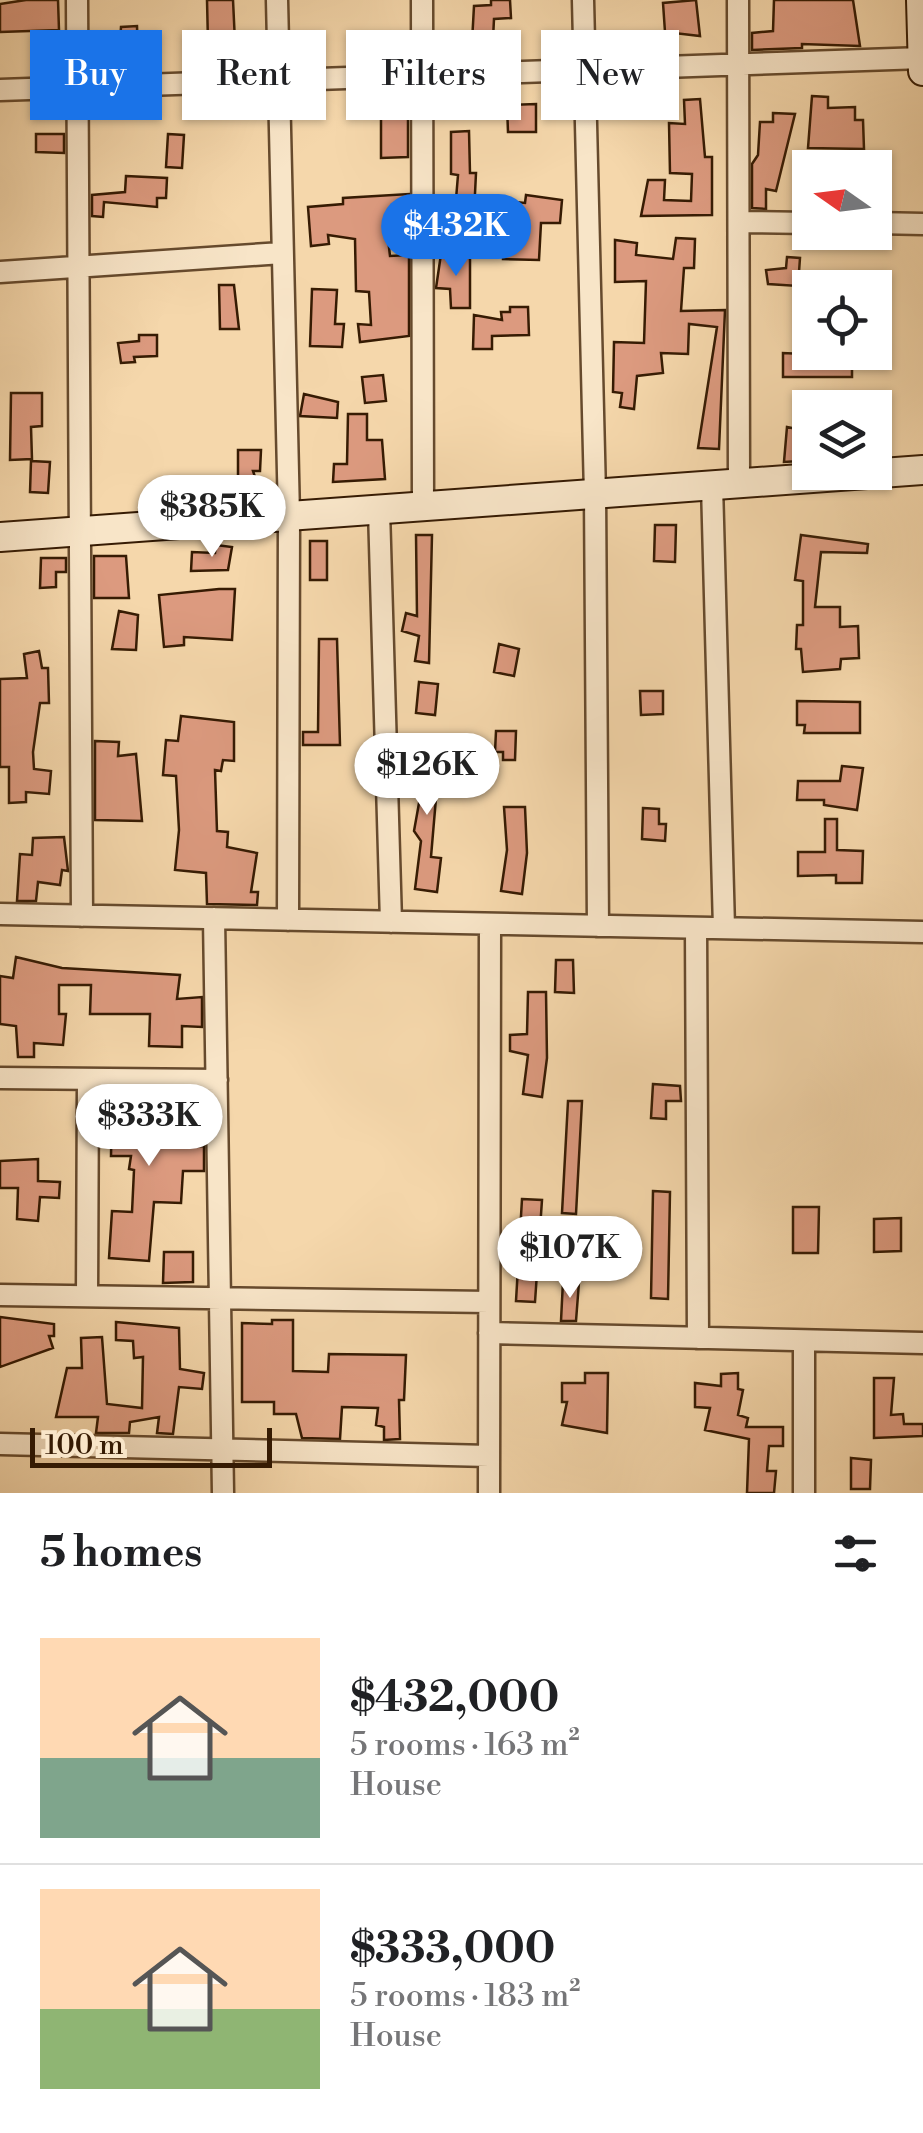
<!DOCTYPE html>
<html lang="en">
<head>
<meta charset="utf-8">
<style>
	:root { --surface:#fff; --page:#f6f6f6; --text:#202124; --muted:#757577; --line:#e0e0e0; --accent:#1a73e8 }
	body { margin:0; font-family:"Libre Bodoni",serif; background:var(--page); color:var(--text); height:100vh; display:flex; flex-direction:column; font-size:38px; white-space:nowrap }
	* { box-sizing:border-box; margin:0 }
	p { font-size:32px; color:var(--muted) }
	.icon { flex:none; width:55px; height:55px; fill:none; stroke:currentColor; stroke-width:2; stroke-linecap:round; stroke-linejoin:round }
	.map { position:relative; height:1493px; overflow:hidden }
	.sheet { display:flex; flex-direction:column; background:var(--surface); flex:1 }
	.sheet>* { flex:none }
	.top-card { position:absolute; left:30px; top:30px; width:865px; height:90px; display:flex; gap:20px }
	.needle { width:65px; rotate:284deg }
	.tools { position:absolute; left:792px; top:150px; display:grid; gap:20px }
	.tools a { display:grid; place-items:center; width:100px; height:100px; border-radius:0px; background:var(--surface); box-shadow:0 2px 8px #0004; font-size:50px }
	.scale { position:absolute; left:30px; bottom:25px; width:242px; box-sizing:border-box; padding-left:10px; border:5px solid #361b03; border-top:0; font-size:28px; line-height:35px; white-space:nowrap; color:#361b03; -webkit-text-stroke:8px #f8e5c8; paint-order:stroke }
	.price { position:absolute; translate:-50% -85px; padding:0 22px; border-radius:35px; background:#fff; color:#222; font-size:32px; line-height:65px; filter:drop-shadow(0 2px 5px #0008) }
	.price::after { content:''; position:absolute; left:50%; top:60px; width:30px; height:22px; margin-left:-15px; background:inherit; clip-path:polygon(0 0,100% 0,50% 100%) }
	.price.current { background:var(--accent); color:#fff }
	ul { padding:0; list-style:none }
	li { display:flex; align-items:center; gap:30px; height:250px; padding:0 40px }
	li+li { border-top:2px solid var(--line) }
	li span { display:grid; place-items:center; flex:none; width:280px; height:200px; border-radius:0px; color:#555 }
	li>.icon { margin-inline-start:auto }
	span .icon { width:120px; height:120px; fill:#fffc; stroke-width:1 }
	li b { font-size:42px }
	h2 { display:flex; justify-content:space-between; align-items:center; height:120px; padding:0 40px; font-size:42px }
	.tag { padding:0 35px; border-radius:0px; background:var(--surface); box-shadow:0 2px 8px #0004; font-size:35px; line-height:90px }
	.tag.current { background:var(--accent); color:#fff }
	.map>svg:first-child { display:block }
	.building { fill:#dc9a7f; stroke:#361b03; stroke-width:2.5 }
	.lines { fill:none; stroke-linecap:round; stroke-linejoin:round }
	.street-casing { stroke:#664a2d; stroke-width:25 }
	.secondary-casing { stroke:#361b03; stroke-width:32 }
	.street { stroke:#f8e5c8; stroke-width:20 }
	.secondary { stroke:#f8e5c8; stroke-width:28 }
</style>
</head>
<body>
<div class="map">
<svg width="923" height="1493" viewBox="0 0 923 1493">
	<rect width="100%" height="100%" fill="#f5d7ab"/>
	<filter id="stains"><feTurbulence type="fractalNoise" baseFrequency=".002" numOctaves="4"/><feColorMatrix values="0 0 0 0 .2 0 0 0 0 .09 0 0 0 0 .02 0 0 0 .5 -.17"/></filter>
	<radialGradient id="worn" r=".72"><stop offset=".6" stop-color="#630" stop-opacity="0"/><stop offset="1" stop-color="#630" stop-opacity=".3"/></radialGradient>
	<path class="building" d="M 26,0 L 58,0 L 59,30 L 0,32 L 0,4 Z
		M 207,0 L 233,0 L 235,42 L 208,43 Z
		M 491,0 L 510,0 L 511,18 L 494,19 L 492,59 L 471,60 L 474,6 L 491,5 Z
		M 696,0 L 700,36 L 665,32 L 663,3 Z
		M 774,0 L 853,0 L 860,46 L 802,44 L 802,48 L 752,50 L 752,33 L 773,31 Z
		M 137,26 L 138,58 L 91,63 L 91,45 L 120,42 L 121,27 Z
		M 812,96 L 828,97 L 828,108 L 855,107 L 855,120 L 863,120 L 864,149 L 808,148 Z
		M 700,99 L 705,157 L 712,157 L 712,215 L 641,216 L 648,180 L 665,180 L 664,200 L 691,201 L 692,174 L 670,173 L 669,123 L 685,124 L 684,100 Z
		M 536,104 L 536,132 L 508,132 L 507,105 Z
		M 381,107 L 408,107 L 408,157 L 381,158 Z
		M 773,113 L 795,114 L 776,191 L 766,189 L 766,209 L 752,208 L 752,164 L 758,155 L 760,122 L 773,122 Z
		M 469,131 L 470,173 L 476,173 L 474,214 L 447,213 L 447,199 L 456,199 L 458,175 L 451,174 L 451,132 Z
		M 36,134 L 64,134 L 64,153 L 36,152 Z
		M 168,134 L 184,135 L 182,168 L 166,167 Z
		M 126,176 L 167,178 L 166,198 L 157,198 L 157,207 L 104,202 L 103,217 L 92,216 L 92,195 L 125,192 Z
		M 409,194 L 409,220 L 386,221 L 390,256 L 409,255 L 409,336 L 360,342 L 358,324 L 371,325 L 369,292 L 356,291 L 355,239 L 328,235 L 329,244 L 311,246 L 308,207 L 343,204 L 343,198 Z
		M 526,195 L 562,200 L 560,223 L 541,223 L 539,260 L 503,259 L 503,249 L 496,249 L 496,229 L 484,228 L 485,215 L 505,214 L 506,201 L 525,203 Z
		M 676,238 L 695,239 L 694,268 L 684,268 L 681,311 L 725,310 L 719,449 L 698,448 L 717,327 L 689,324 L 688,354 L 661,353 L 663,373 L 637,376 L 634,409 L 620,407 L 622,393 L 613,392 L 614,342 L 644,343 L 646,281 L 615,282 L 615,240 L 637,243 L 636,255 L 673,259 Z
		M 441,254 L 470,254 L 470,308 L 451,308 L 450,289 L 436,288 Z
		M 787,257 L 800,258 L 798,286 L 768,284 L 766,270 L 786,268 Z
		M 219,285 L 234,285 L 239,329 L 220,329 Z
		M 312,289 L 337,290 L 335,324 L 344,324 L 342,347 L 310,346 Z
		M 510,307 L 528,307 L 529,335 L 492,336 L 492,349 L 473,349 L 474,315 L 502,320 L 501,312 L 510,312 Z
		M 139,335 L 157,335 L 157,356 L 134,357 L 135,362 L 121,363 L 118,343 L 139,341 Z
		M 832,352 L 852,352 L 852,377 L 783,377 L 783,353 L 804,354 L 804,361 L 832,360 Z
		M 383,375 L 386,401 L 365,403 L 362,377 Z
		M 11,393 L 42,393 L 42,426 L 31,427 L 32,459 L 10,460 Z
		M 304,394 L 338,402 L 337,418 L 300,416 Z
		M 348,414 L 367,414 L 367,440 L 382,440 L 385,479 L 333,482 L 334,464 L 347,464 Z
		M 787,427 L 807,431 L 800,461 L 784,462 Z
		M 238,450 L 261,450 L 260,471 L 253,471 L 259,489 L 243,494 L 238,477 Z
		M 31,461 L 50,462 L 48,493 L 30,492 Z
		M 655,525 L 676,525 L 675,562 L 654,561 Z
		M 416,535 L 432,535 L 429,663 L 415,661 L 419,636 L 402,631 L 406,613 L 417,616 Z
		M 801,535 L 868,544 L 867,553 L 821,552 L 815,607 L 840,607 L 840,627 L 858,626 L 859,658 L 841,659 L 840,669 L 803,672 L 801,649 L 796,649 L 797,625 L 803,625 L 803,581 L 795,580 Z
		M 310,541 L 327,541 L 327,580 L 310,580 Z
		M 216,545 L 232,547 L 228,570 L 191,571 L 192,552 L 215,553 Z
		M 94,556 L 126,556 L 129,598 L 94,598 Z
		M 41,558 L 66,558 L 66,572 L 56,572 L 56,587 L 40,588 Z
		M 219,589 L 235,589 L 232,640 L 184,637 L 184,645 L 164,647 L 159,595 Z
		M 119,611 L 138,615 L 136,650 L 112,649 Z
		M 319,639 L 337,639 L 340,745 L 303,745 L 303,732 L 318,732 Z
		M 499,644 L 519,649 L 514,676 L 494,672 Z
		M 39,651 L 42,668 L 48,668 L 49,703 L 40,703 L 33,752 L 34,769 L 51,771 L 49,794 L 26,792 L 26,802 L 9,803 L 9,767 L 0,767 L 0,679 L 27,678 L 24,654 Z
		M 419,682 L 438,684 L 435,715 L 416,713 Z
		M 640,691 L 663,691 L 663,714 L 641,715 Z
		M 797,701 L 860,702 L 860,733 L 804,733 L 805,725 L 797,725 Z
		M 181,716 L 234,722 L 234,761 L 223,760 L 221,771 L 215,770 L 217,831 L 228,832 L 227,847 L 257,853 L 251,892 L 258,892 L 257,905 L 207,904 L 206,873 L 175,870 L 179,830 L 176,776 L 163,775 L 166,740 L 178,741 Z
		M 496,731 L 516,731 L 515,760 L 503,760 L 503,752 L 495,752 Z
		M 95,741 L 119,742 L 118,756 L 136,754 L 142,821 L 95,820 Z
		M 415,750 L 440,751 L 431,857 L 441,858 L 437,892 L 415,889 L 421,841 L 414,831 L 421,792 L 414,792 Z
		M 842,766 L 863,768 L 857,810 L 824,805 L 824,800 L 797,800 L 798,781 L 840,781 Z
		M 504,807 L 525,807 L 527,853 L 522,894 L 501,891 L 507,850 Z
		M 643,808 L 659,809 L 659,824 L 666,824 L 665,841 L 642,839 Z
		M 825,819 L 837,819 L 837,850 L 863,851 L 862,883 L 836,883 L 836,875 L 798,876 L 798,852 L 825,852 Z
		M 64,837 L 68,871 L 62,870 L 60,885 L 38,882 L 36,901 L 17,901 L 20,854 L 32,855 L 33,838 Z
		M 16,957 L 62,968 L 180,975 L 177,999 L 202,997 L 202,1027 L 182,1026 L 182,1047 L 149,1046 L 150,1014 L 90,1014 L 91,985 L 59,985 L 59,1014 L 66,1014 L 63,1045 L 34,1043 L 34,1057 L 18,1057 L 16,1026 L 0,1024 L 0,976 L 13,978 Z
		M 556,960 L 573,960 L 574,993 L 555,992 Z
		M 528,992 L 546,992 L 547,1058 L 542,1097 L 523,1094 L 528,1055 L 510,1051 L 510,1035 L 527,1034 Z
		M 653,1084 L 680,1086 L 681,1101 L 666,1101 L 666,1119 L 651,1118 Z
		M 138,1100 L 183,1102 L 181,1147 L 204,1146 L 204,1171 L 183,1171 L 181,1203 L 154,1202 L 149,1261 L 109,1258 L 112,1211 L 132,1212 L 134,1170 L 129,1169 L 131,1156 L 111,1156 L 112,1103 L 138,1106 Z
		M 568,1101 L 582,1101 L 576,1214 L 562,1213 Z
		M 38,1159 L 38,1181 L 60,1182 L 59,1198 L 40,1197 L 38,1221 L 17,1219 L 18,1188 L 0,1188 L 0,1161 Z
		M 653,1191 L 670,1192 L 668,1299 L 651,1298 Z
		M 522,1199 L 542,1200 L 535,1302 L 516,1301 Z
		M 793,1207 L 819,1207 L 818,1253 L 793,1253 Z
		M 901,1218 L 901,1251 L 874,1252 L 874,1219 Z
		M 164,1252 L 193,1252 L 193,1282 L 163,1283 Z
		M 563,1281 L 579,1282 L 576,1321 L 561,1321 Z
		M 0,1317 L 54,1324 L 54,1336 L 49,1336 L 53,1348 L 0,1367 Z
		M 272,1320 L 293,1320 L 293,1371 L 328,1372 L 329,1354 L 406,1355 L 404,1400 L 399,1400 L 400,1439 L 384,1440 L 384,1427 L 376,1425 L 378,1408 L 342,1407 L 340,1439 L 302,1438 L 296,1414 L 274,1414 L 274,1402 L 242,1402 L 242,1323 L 272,1324 Z
		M 116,1322 L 179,1328 L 180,1369 L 204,1373 L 202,1389 L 179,1387 L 173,1434 L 157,1433 L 159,1417 L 130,1422 L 129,1433 L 96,1433 L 98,1417 L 56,1417 L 67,1368 L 82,1368 L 81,1338 L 102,1337 L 107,1404 L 142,1408 L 143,1357 L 134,1358 L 133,1341 L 116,1340 Z
		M 585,1373 L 608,1373 L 607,1433 L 562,1425 L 567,1402 L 562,1402 L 562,1383 L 585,1383 Z
		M 738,1373 L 738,1389 L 743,1390 L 738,1415 L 748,1418 L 746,1427 L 783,1427 L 783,1446 L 769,1446 L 767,1471 L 776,1471 L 774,1493 L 747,1493 L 749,1439 L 705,1430 L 710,1408 L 695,1407 L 695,1383 L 721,1386 L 721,1374 Z
		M 874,1378 L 894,1378 L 891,1415 L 903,1414 L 904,1424 L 923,1424 L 923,1436 L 874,1438 Z
		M 851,1458 L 871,1460 L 870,1489 L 851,1489 Z"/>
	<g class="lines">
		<g class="street-casing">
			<path id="street" d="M 77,0 L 82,916
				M 277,0 L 289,516 L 288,920
				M 422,0 L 423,506
				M 583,0 L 595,494 L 598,926
				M 738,0 L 739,483
				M 0,90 L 923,58
				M 739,222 L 810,223
				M 875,223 L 923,224
				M 0,272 L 282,253
				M 712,485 L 724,928
				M 379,510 L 391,922
				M 0,914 L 923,932
				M 214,918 L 223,1493
				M 696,928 L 698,1338
				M 0,1078 L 217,1080
				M 0,1295 L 489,1302
				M 87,1296 L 88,1079
				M 489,1333 L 923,1343
				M 0,1444 L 489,1456
				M 489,1493 L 490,924
				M 804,1493 L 804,1341"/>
		</g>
		<g class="secondary-casing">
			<path id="secondary" d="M 921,0 L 923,71
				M 0,537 L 923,470"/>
		</g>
		<use href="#street" class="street"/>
		<use href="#secondary" class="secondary"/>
	</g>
	<rect width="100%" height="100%" filter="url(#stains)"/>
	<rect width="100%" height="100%" fill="url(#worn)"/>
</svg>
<div class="tools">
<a><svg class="needle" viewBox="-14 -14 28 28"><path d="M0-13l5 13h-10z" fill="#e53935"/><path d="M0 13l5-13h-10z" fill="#757577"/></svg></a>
<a><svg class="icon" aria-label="locate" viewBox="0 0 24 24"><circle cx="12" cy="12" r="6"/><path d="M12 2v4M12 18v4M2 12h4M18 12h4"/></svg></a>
<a><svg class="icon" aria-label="layers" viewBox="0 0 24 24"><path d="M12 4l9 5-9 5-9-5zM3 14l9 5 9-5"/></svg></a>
</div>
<div class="scale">100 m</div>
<b class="price current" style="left:456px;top:279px">$432K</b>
<b class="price" style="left:212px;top:560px">$385K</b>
<b class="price" style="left:427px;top:818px">$126K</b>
<b class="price" style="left:149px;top:1169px">$333K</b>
<b class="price" style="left:570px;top:1301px">$107K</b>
<div class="top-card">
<a class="tag current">Buy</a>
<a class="tag">Rent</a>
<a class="tag">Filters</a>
<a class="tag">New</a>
</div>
</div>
<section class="sheet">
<h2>5 homes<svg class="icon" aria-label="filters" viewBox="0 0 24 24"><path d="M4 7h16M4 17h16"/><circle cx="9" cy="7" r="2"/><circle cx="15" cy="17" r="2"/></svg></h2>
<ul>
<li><span style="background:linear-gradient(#ffd9b3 60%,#7fa58c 0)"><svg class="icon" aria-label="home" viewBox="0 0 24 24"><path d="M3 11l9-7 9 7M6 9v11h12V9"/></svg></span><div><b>$432,000</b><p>5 rooms · 163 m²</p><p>House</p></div></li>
<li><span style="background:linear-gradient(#ffd9b3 60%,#8fb573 0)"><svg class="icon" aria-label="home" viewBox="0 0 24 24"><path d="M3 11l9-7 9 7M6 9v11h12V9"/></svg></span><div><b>$333,000</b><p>5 rooms · 183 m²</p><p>House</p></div></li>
</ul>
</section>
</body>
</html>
